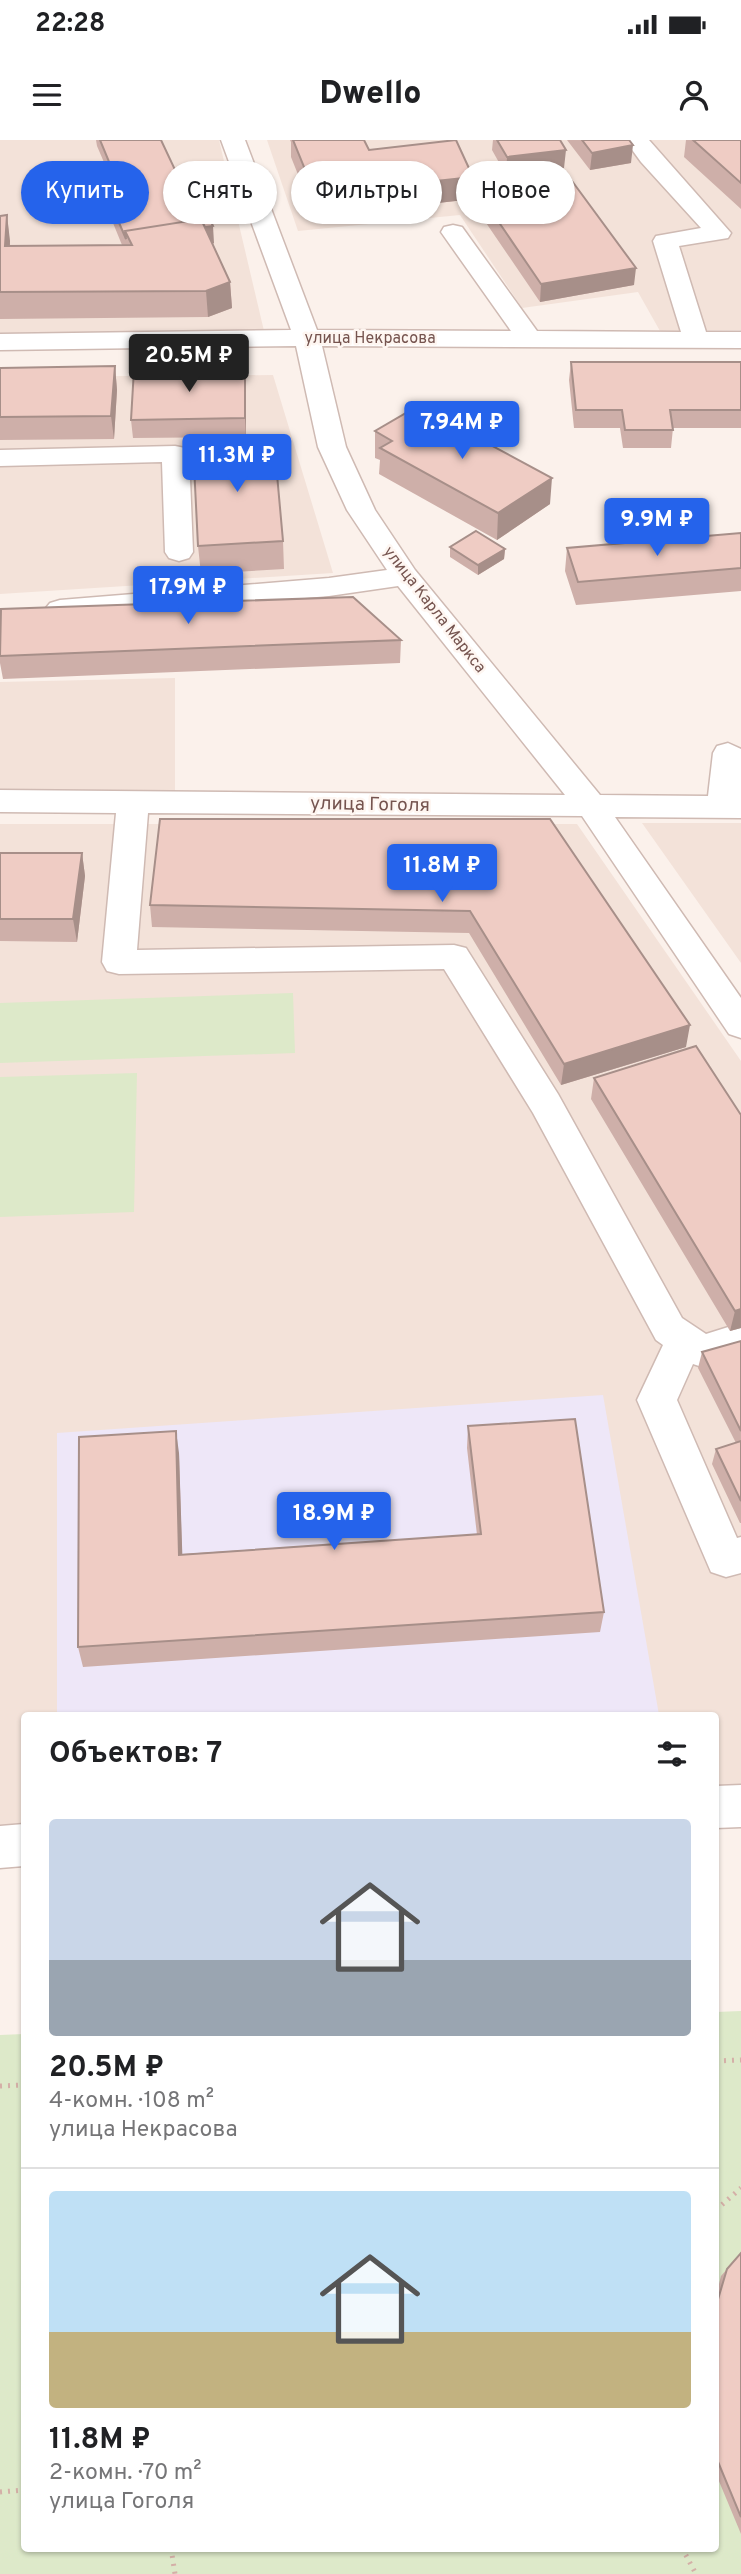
<!DOCTYPE html>
<html lang="ru">
<head>
<meta charset="utf-8">
<style>
	:root { --surface:#fff; --page:#f2f2f2; --text:#202124; --muted:#757577; --line:#e0e0e0; --accent:#2563eb }
	body { margin:0; font-family:Overpass,sans-serif; background:var(--page); color:var(--text); height:100vh; display:flex; flex-direction:column; font-size:26px; white-space:nowrap }
	* { box-sizing:border-box; margin:0 }
	p { font-size:23px; color:var(--muted) }
	.icon { flex:none; width:38px; height:38px; fill:none; stroke:currentColor; stroke-width:2; stroke-linecap:round; stroke-linejoin:round }
	.map { position:relative; flex:1; overflow:hidden }
	.drawer { position:absolute; left:21px; top:1572px; width:698px; height:840px; display:flex; flex-direction:column; background:var(--surface); border-radius:7px; box-shadow:0 2px 5px #0004 }
	.drawer>* { flex:none }
	.banner { position:absolute; left:21px; top:21px; width:700px; height:63px; display:flex; gap:14px }
	.price { position:absolute; translate:-50% -60px; padding:0 16px; border-radius:7px; background:var(--accent); color:#fff; font-size:23px; line-height:46px; filter:drop-shadow(0 2px 4px #0008) }
	.price::after { content:''; position:absolute; left:50%; top:42px; width:21px; height:16px; margin-left:-10px; background:inherit; clip-path:polygon(0 0,100% 0,50% 100%) }
	.price.current { background:#222; color:#fff }
	ul { padding:0; list-style:none }
	li { display:grid; align-content:center; gap:14px; height:371px; padding:0 28px }
	li+li { border-top:2px solid var(--line) }
	li span { display:grid; place-items:center; height:217px; border-radius:7px; color:#555 }
	li>.icon { margin-inline-start:auto }
	span .icon { width:126px; height:126px; fill:#fffc; stroke-width:1 }
	li b { font-size:30px }
	h2 { display:flex; justify-content:space-between; align-items:center; height:84px; padding:0 28px; font-size:30px }
	.chip { padding:0 24px; border-radius:32px; background:var(--surface); box-shadow:0 2px 5px #0004; font-size:24px; line-height:63px }
	.chip.current { background:var(--accent); color:#fff }
	.status { display:flex; justify-content:space-between; align-items:center; height:49px; padding:0 35px; background:var(--surface); direction:ltr }
	.status svg { height:19px; fill:currentColor }
	header { display:flex; justify-content:space-between; align-items:center; height:91px; padding:0 28px; background:var(--surface); font-size:32px; font-weight:800 }
	.map>svg:first-child { display:block }
	.residential { fill:#f3e2d9 }
	.education { fill:#eee7f8 }
	.green { fill:#dde9c9 }
	.lines { fill:none; stroke-linecap:round; stroke-linejoin:round }
	.minor-casing { stroke:#cfbab3; stroke-width:3 }
	.path-far1 { stroke:#d4afa7; stroke-width:2.5; stroke-dasharray:1 3.5; stroke-linecap:butt }
	.path { stroke:#d4afa7; stroke-width:5; stroke-dasharray:2 6; stroke-linecap:butt }
	.minor { fill:#fff; fill-rule:evenodd }
	.wall { fill:#ceafa9 }
	.shaded-wall { fill:#a78f89 }
	.building { fill:#efccc4; stroke:#a78f89; stroke-width:2 }
	.labels { text-anchor:middle; dominant-baseline:central; stroke-width:5; stroke-linejoin:round; paint-order:stroke }
	.far-street-label { font-size:16px; fill:#75544f; stroke:#fef6f1 }
	.street-label { font-size:19px; fill:#75544f; stroke:#fef6f1 }
</style>
</head>
<body>
<div class="status"><b>22:28</b><svg viewBox="0 0 49 12"><path d="M0 12V9h3v3zM5 12V6h3v6zM10 12V3h3v9zM15 12V0h3v12zM26 1h20v11H26zM47 4h2v5h-2z"/></svg></div>
<header><svg class="icon" aria-label="menu" viewBox="0 0 24 24"><path d="M4 6h16M4 12h16M4 18h16"/></svg>Dwello<svg class="icon" aria-label="person" viewBox="0 0 24 24"><circle cx="12" cy="8" r="4"/><path d="M4 21q1-7 8-7t8 7"/></svg></header>
<div class="map">
<svg width="741" height="2434" viewBox="0 0 741 2434">
	<rect width="100%" height="100%" fill="#fbf1eb"/>
	<path class="residential" d="M 0,0 L 219,0 L 264,191 L 0,194 Z
		M 267,0 L 741,0 L 741,190 L 660,191 L 638,152 L 522,168 L 460,75 L 298,91 Z
		M 273,235 L 333,433 L 0,454 L 0,237 Z
		M 175,538 L 175,654 L 0,654 L 0,542 Z
		M 642,683 L 741,683 L 741,823 Z
		M 0,684 L 577,684 L 741,921 L 741,1667 L 716,1669 L 716,1575 L 24,1575 L 24,1702 L 0,1703 Z"/>
	<path class="education" d="M 603,1255 L 659,1575 L 57,1575 L 57,1293 Z"/>
	<path class="green" d="M 293,853 L 295,913 L 0,923 L 0,863 Z
		M 137,933 L 134,1072 L 0,1077 L 0,937 Z
		M 741,1871 L 741,2434 L 0,2434 L 0,1895 L 24,1894 L 24,2408 L 716,2408 L 716,1872 Z"/>
	<g class="lines">
		<g class="minor-casing">
			<path id="minor" d="M 221,0 L 245,0 L 317,190 L 511,191 L 441,92 L 444,87 L 453,85 L 462,87 L 537,191 L 681,192 L 653,101 L 656,96 L 701,88 L 641,22 L 625,0 L 649,0 L 731,93 L 728,98 L 679,106 L 706,192 L 741,192 L 741,208 L 322,206 L 346,307 L 375,370 L 415,430 L 600,655 L 708,656 L 713,613 L 717,606 L 728,603 L 741,609 L 741,678 L 615,677 L 741,858 L 741,898 L 729,894 L 582,676 L 148,673 L 137,810 L 454,805 L 466,808 L 558,954 L 682,1178 L 706,1194 L 741,1183 L 741,1215 L 702,1227 L 693,1224 L 677,1260 L 737,1398 L 741,1397 L 741,1433 L 726,1437 L 711,1432 L 637,1260 L 663,1205 L 656,1200 L 533,973 L 444,829 L 119,834 L 107,831 L 102,822 L 116,673 L 0,672 L 0,650 L 565,655 L 398,446 L 329,456 L 60,478 L 50,475 L 45,469 L 50,463 L 60,460 L 329,438 L 387,430 L 347,370 L 318,307 L 296,206 L 0,210 L 0,194 L 291,190 Z
				M 175,306 L 185,308 L 189,314 L 193,412 L 189,418 L 179,421 L 169,418 L 165,412 L 162,322 L 0,326 L 0,310 Z
				M 741,1645 L 741,1687 L 716,1688 L 716,1646 Z
				M 24,1684 L 24,1726 L 0,1728 L 0,1686 Z"/>
		</g>
		<path class="path-far1" d="M 270,309 L 289,309"/>
		<path class="path" d="M 716,1921 L 741,1920
			M 0,1946 L 24,1945
			M 716,2070 L 741,2048
			M 0,2352 L 24,2350
			M 171,2408 L 175,2434
			M 682,2408 L 696,2434"/>
		<use href="#minor" class="minor"/>
	</g>
	<path class="wall" d="M 96,0 L 161,0 L 176,32 L 214,103 L 213,104 L 230,142 L 232,168 L 208,177 L 0,179 L 0,76 L 7,75 L 10,106 L 122,105 L 104,61 L 102,43 L 112,41 L 97,6 Z
		M 290,0 L 364,0 L 369,10 L 473,37 L 473,59 L 315,77 L 291,17 L 291,2 Z
		M 493,0 L 560,0 L 564,28 L 506,35 L 492,10 Z
		M 567,0 L 629,0 L 631,23 L 590,30 Z
		M 686,0 L 741,0 L 741,69 L 684,17 Z
		M 481,56 L 634,145 L 540,162 L 480,74 Z
		M 571,222 L 741,222 L 741,288 L 673,288 L 671,308 L 623,308 L 620,288 L 574,288 L 569,240 Z
		M 115,226 L 117,250 L 114,299 L 0,300 L 0,228 Z
		M 246,246 L 246,297 L 133,298 L 131,280 Z
		M 375,291 L 550,364 L 497,400 L 379,334 L 380,320 L 375,318 Z
		M 741,393 L 741,451 L 576,465 L 565,431 L 567,408 Z
		M 283,401 L 284,429 L 201,434 L 198,406 Z
		M 450,407 L 505,409 L 504,419 L 478,435 L 450,417 Z
		M 0,492 L 401,500 L 400,523 L 3,539 L 0,523 Z
		M 550,679 L 686,907 L 561,945 L 469,793 L 152,787 L 150,765 Z
		M 0,713 L 82,713 L 85,736 L 77,802 L 0,801 Z
		M 594,938 L 741,975 L 741,1188 L 730,1191 L 591,959 Z
		M 741,1201 L 741,1383 L 740,1383 L 712,1324 L 716,1309 L 736,1303 L 698,1228 L 702,1212 Z
		M 468,1286 L 604,1472 L 600,1492 L 83,1527 L 78,1507 L 179,1313 L 182,1414 L 477,1395 L 467,1308 Z
		M 741,2113 L 741,2394 L 716,2334 L 716,2156 L 721,2136 Z"/>
	<path class="shaded-wall" d="M 633,5 L 631,23 L 590,30 L 592,13 Z
		M 566,10 L 564,28 L 506,35 L 507,17 Z
		M 473,37 L 473,59 L 315,77 L 315,54 Z
		M 7,75 L 10,101 L 9,132 L 5,106 Z
		M 213,86 L 214,103 L 133,116 L 132,105 L 129,98 Z
		M 636,128 L 634,145 L 540,162 L 541,144 Z
		M 230,142 L 232,168 L 208,177 L 206,151 Z
		M 115,226 L 117,250 L 114,299 L 111,276 Z
		M 245,228 L 246,246 L 246,297 L 245,278 Z
		M 552,338 L 550,364 L 497,400 L 498,373 Z
		M 505,409 L 504,419 L 478,435 L 478,425 Z
		M 82,713 L 85,736 L 77,802 L 73,779 Z
		M 690,885 L 686,907 L 561,945 L 564,924 Z
		M 741,1169 L 741,1188 L 730,1191 L 735,1171 Z
		M 176,1291 L 179,1313 L 183,1435 L 179,1415 Z"/>
	<path class="building" d="M 100,0 L 161,0 L 176,32 L 187,30 L 213,86 L 205,87 L 201,79 L 125,91 L 126,99 L 102,43 L 117,41 Z
		M 293,0 L 364,0 L 369,10 L 456,0 L 473,37 L 315,54 Z
		M 497,0 L 560,0 L 566,10 L 507,17 Z
		M 582,0 L 629,0 L 633,5 L 592,13 Z
		M 693,0 L 741,0 L 741,43 Z
		M 572,41 L 636,128 L 541,144 L 481,56 Z
		M 7,75 L 5,106 L 132,105 L 125,91 L 201,79 L 230,142 L 206,151 L 0,152 L 0,76 Z
		M 571,222 L 741,222 L 741,270 L 670,270 L 673,290 L 625,290 L 622,270 L 576,270 Z
		M 115,226 L 111,276 L 0,277 L 0,228 Z
		M 245,228 L 245,278 L 131,280 L 134,229 Z
		M 406,273 L 430,286 L 442,279 L 552,338 L 498,373 L 380,308 L 392,301 L 375,291 Z
		M 274,301 L 283,401 L 198,406 L 193,305 Z
		M 476,391 L 505,409 L 478,425 L 450,407 Z
		M 741,393 L 741,428 L 578,442 L 567,408 Z
		M 353,457 L 401,500 L 0,516 L 1,469 Z
		M 160,679 L 550,679 L 690,885 L 564,924 L 470,771 L 150,765 Z
		M 0,713 L 82,713 L 73,779 L 0,779 Z
		M 696,906 L 741,975 L 741,1169 L 735,1171 L 594,938 Z
		M 741,1201 L 741,1291 L 702,1212 Z
		M 575,1279 L 604,1472 L 78,1507 L 79,1297 L 176,1291 L 179,1415 L 481,1394 L 468,1286 Z
		M 741,1301 L 741,1361 L 716,1309 Z
		M 741,2113 L 741,2377 L 716,2317 L 716,2166 L 727,2129 Z"/>
	<g class="labels">
		<g class="far-street-label">
			<text x="370" y="199">улица Некрасова</text>
			<text transform="translate(434 470) rotate(52)">улица Карла Маркса</text>
		</g>
		<g class="street-label">
			<text transform="translate(370 665) rotate(1)">улица Гоголя</text>
		</g>
	</g>
</svg>
<b class="price current" style="left:189px;top:254px">20.5M ₽</b>
<b class="price" style="left:462px;top:321px">7.94M ₽</b>
<b class="price" style="left:237px;top:354px">11.3M ₽</b>
<b class="price" style="left:657px;top:418px">9.9M ₽</b>
<b class="price" style="left:188px;top:486px">17.9M ₽</b>
<b class="price" style="left:442px;top:764px">11.8M ₽</b>
<b class="price" style="left:334px;top:1412px">18.9M ₽</b>
<div class="banner">
<a class="chip current">Купить</a>
<a class="chip">Снять</a>
<a class="chip">Фильтры</a>
<a class="chip">Новое</a>
</div>
<section class="drawer">
<h2>Объектов: 7<svg class="icon" aria-label="filters" viewBox="0 0 24 24"><path d="M4 7h16M4 17h16"/><circle cx="9" cy="7" r="2"/><circle cx="15" cy="17" r="2"/></svg></h2>
<ul>
<li><span style="background:linear-gradient(#c9d6e8 65%,#9aa5b1 0)"><svg class="icon" aria-label="home" viewBox="0 0 24 24"><path d="M3 11l9-7 9 7M6 9v11h12V9"/></svg></span><div><b>20.5M ₽</b><p>4-комн. · 108 m²</p><p>улица Некрасова</p></div></li>
<li><span style="background:linear-gradient(#bfe0f5 65%,#c2b280 0)"><svg class="icon" aria-label="home" viewBox="0 0 24 24"><path d="M3 11l9-7 9 7M6 9v11h12V9"/></svg></span><div><b>11.8M ₽</b><p>2-комн. · 70 m²</p><p>улица Гоголя</p></div></li>
</ul>
</section>
</div>
</body>
</html>
